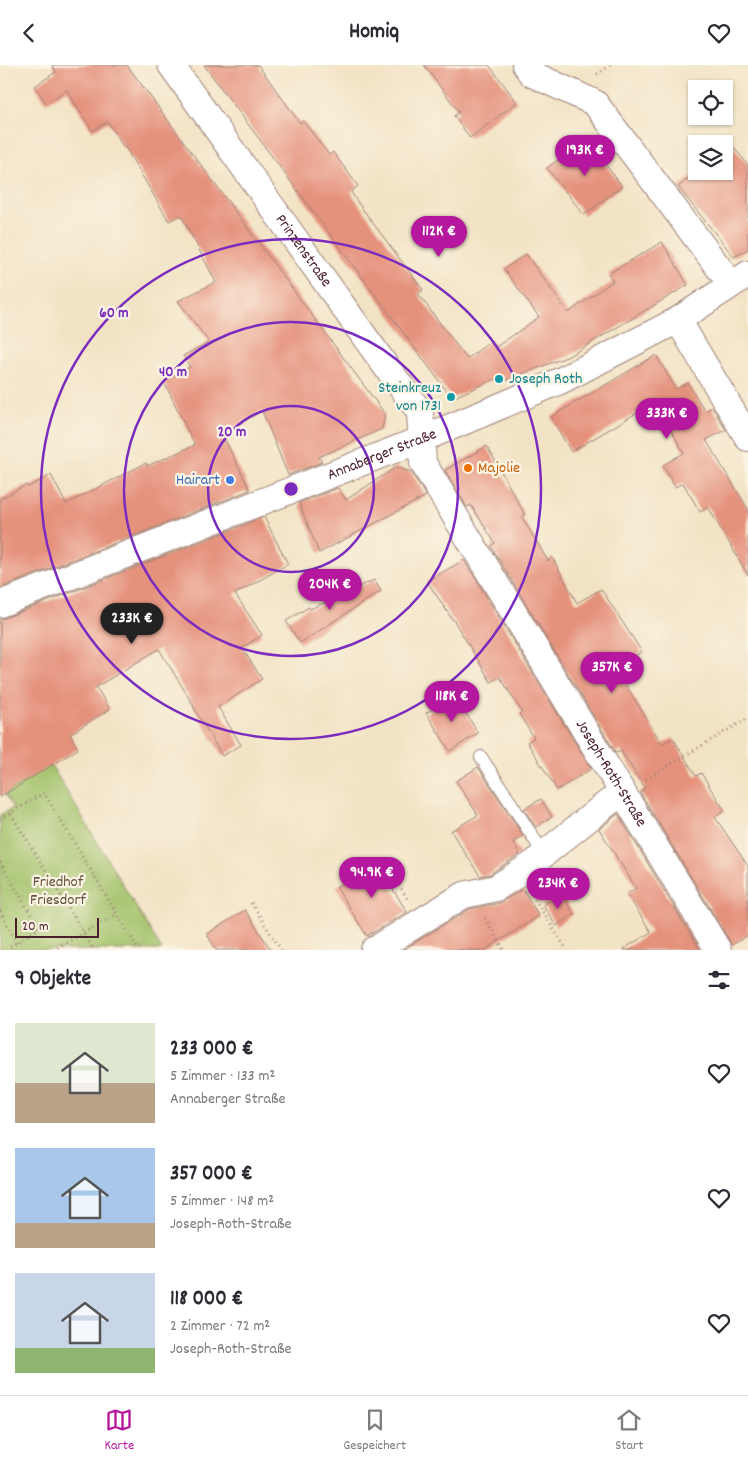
<!DOCTYPE html>
<html lang="de">
<head>
<meta charset="utf-8">
<style>
	:root { --surface:#fff; --page:#f2f2f3; --text:#2b2b33; --muted:#7c7c81; --line:#e1e1e2; --accent:#b5179e }
	body { margin:0; font-family:Dekko,sans-serif; background:var(--page); color:var(--text); height:100vh; display:flex; flex-direction:column; font-size:19px; white-space:nowrap }
	* { box-sizing:border-box; margin:0 }
	p { font-size:16px; color:var(--muted) }
	.icon { flex:none; width:28px; height:28px; fill:none; stroke:currentColor; stroke-width:2; stroke-linecap:round; stroke-linejoin:round }
	.map { position:relative; height:885px; overflow:hidden }
	.details { display:flex; flex-direction:column; background:var(--surface); flex:1 }
	.details>* { flex:none }
	.buttons { position:absolute; left:688px; top:15px; display:grid; gap:10px }
	.buttons a { display:grid; place-items:center; width:45px; height:45px; border-radius:0px; background:var(--surface); box-shadow:0 1px 4px #0004; font-size:25px }
	.scale { position:absolute; left:15px; bottom:12px; width:84px; box-sizing:border-box; padding-left:5px; border:2px solid #4a1f2b; border-top:0; font-size:14px; line-height:18px; white-space:nowrap; color:#4a1f2b; -webkit-text-stroke:4px #fcf5e5; paint-order:stroke }
	.price { position:absolute; translate:-50% -42px; padding:0 11px; border-radius:18px; background:var(--accent); color:#fff; font-size:16px; line-height:32px; filter:drop-shadow(0 1px 2px #0008) }
	.price::after { content:''; position:absolute; left:50%; top:30px; width:15px; height:11px; margin-left:-8px; background:inherit; clip-path:polygon(0 0,100% 0,50% 100%) }
	.price.current { background:#222; color:#fff }
	ul { padding:0; list-style:none }
	li { display:flex; align-items:center; gap:15px; height:125px; padding:0 15px }
	li span { display:grid; place-items:center; flex:none; width:140px; height:100px; border-radius:0px; color:#555 }
	li>.icon { margin-inline-start:auto }
	span .icon { width:60px; height:60px; fill:#fffc; stroke-width:1 }
	li b { font-size:21px }
	h2 { display:flex; justify-content:space-between; align-items:center; height:60px; padding:0 15px; font-size:21px }
	header { display:flex; justify-content:space-between; align-items:center; height:65px; padding:0 15px; background:var(--surface); font-size:22px; font-weight:800 }
	.menu { display:flex; justify-content:space-around; align-items:center; height:70px; border-top:1px solid var(--line); background:var(--surface); font-size:14px; color:var(--muted) }
	.menu a { display:grid; justify-items:center; gap:2px }
	.menu .current { color:var(--accent) }
	.map>svg:first-child { display:block }
	.green { fill:#a2c169; stroke:#76704a }
	.building { fill:#e5927d }
	.lines { fill:none; stroke-linecap:round; stroke-linejoin:round }
	.service-casing { stroke:#9e8178; stroke-width:14 }
	.minor-casing { stroke:#9e8178; stroke-width:28 }
	.path { stroke:#9e8178; stroke-width:3; stroke-dasharray:1 4; stroke-linecap:butt }
	.service { stroke:#fff; stroke-width:12 }
	.minor { stroke:#fff; stroke-width:26 }
	.ring { fill:none; stroke:#7b2cbf; stroke-width:2.5 }
	.culture-dot { fill:#0f9aa8; stroke:#fcf5e5; stroke-width:2 }
	.food-dot { fill:#e8710a; stroke:#fcf5e5; stroke-width:2 }
	.shop-dot { fill:#3f7fe0; stroke:#fcf5e5; stroke-width:2 }
	.labels { text-anchor:middle; dominant-baseline:central; stroke-width:4.5; stroke-linejoin:round; paint-order:stroke }
	.street-label { font-size:16px; fill:#4a1f2b; stroke:#fcf5e5 }
	.culture-label { font-size:16px; fill:#0d838f; stroke:#fcf5e5; text-anchor:start }
	.food-label { font-size:16px; fill:#c56008; stroke:#fcf5e5; text-anchor:start }
	.shop-label { font-size:16px; fill:#366cbe; stroke:#fcf5e5; text-anchor:end }
	.park-label { font-size:16px; fill:#64503e; stroke:#fcf5e5 }
	.centre { fill:#7b2cbf; stroke:#fcf5e5; stroke-width:2.5 }
	.ring-label { font-size:15px; text-anchor:middle; font-weight:bold; fill:#7b2cbf; stroke:#fcf5e5; stroke-width:4.5; stroke-linejoin:round; paint-order:stroke }
</style>
</head>
<body>
<header><svg class="icon" aria-label="back" viewBox="0 0 24 24"><path d="M15 5l-7 7 7 7"/></svg>Homiq<svg class="icon" aria-label="heart" viewBox="0 0 24 24"><path d="M12 20l-8-8c-3-5 5-10 8-4 3-6 11-1 8 4z"/></svg></header>
<div class="map">
<svg width="748" height="885" viewBox="0 0 748 885">
	<rect width="100%" height="100%" fill="#fcf5e5"/>
	<filter id="ink" filterUnits="userSpaceOnUse"><feTurbulence type="fractalNoise" baseFrequency=".02" numOctaves="2"/><feDisplacementMap in="SourceGraphic" scale="10" xChannelSelector="R" yChannelSelector="G"/><feConvolveMatrix kernelMatrix="1 2 1 2 8 2 1 2 1" color-interpolation-filters="sRGB"/></filter>
	<filter id="wash" filterUnits="userSpaceOnUse"><feTurbulence type="fractalNoise" baseFrequency=".0096" numOctaves="4" result="noise"/><feDisplacementMap in="SourceGraphic" scale="20" xChannelSelector="R" yChannelSelector="G"/><feGaussianBlur stdDeviation="1.12" result="paint"/><feColorMatrix in="noise" values="0 0 0 0 0 0 0 0 0 0 0 0 0 0 0 0 0 1.4 0 .05"/><feComposite in="paint" operator="in"/></filter>
	<g filter="url(#wash)">
		<rect width="100%" height="100%" fill="#f2e3c5"/>
		<path class="green" d="M 51,700 L 162,885 L 0,885 L 0,750 L 13,743 L 5,729 Z"/>
		<g id="blocks">
			<path class="building" d="M 52,0 L 127,0 L 385,349 L 382,364 L 319,392 L 322,397 L 288,410 L 262,346 L 222,369 L 250,425 L 0,523 L 0,434 L 26,420 L 28,422 L 51,410 L 66,439 L 146,398 L 147,401 L 195,380 L 164,317 L 190,302 L 183,291 L 209,277 L 178,236 L 216,217 L 181,150 L 169,156 L 125,82 L 124,83 L 108,57 L 92,66 L 67,25 L 46,38 L 35,21 L 56,7 Z
				M 204,0 L 258,0 L 300,58 L 303,56 L 329,90 L 333,87 L 358,121 L 351,127 L 358,138 L 423,225 L 418,229 L 467,294 L 491,276 L 496,282 L 539,252 L 504,204 L 526,189 L 568,248 L 613,216 L 608,209 L 662,177 L 688,220 L 569,291 L 504,316 L 502,311 L 452,333 Z
				M 424,0 L 489,0 L 517,37 L 470,73 L 454,51 L 459,47 Z
				M 586,74 L 622,121 L 584,150 L 547,103 Z
				M 732,80 L 748,100 L 748,184 L 734,192 L 678,122 L 698,106 L 724,106 L 724,87 Z
				M 656,290 L 676,324 L 688,318 L 705,346 L 712,342 L 726,365 L 706,375 L 748,444 L 748,510 L 708,442 L 700,447 L 683,418 L 675,422 L 663,400 L 684,388 L 655,337 L 571,387 L 551,352 Z
				M 487,381 L 525,450 L 522,452 L 548,496 L 552,492 L 577,538 L 601,524 L 642,587 L 615,602 L 662,679 L 673,673 L 696,711 L 701,708 L 725,746 L 715,752 L 748,801 L 748,870 L 732,880 L 640,727 L 645,723 L 621,686 L 616,688 L 491,481 L 495,478 L 471,440 L 467,442 L 445,405 Z
				M 396,402 L 411,407 L 426,431 L 319,488 L 299,438 L 338,423 L 346,435 Z
				M 264,452 L 288,499 L 235,529 L 262,570 L 242,583 L 262,614 L 218,642 L 241,680 L 222,691 L 193,641 L 194,641 L 159,584 L 96,622 L 110,644 L 70,669 L 78,684 L 0,732 L 0,554 L 5,553 Z
				M 464,495 L 591,704 L 557,725 L 527,677 L 534,673 L 519,649 L 522,647 L 500,612 L 491,617 L 453,554 L 452,554 L 427,516 Z
				M 374,515 L 381,526 L 300,578 L 286,556 L 309,542 L 310,544 Z
				M 455,630 L 478,668 L 450,686 L 426,648 Z
				M 478,702 L 523,771 L 513,777 L 520,789 L 490,809 L 480,811 L 451,766 L 478,750 L 456,716 Z
				M 541,734 L 552,752 L 536,762 L 524,744 Z
				M 618,749 L 700,885 L 622,885 L 651,867 L 627,829 L 636,823 L 599,764 Z
				M 376,797 L 407,847 L 367,871 L 336,822 Z
				M 523,824 L 539,851 L 485,885 L 403,885 L 470,844 L 500,838 Z
				M 561,829 L 574,849 L 556,861 L 543,840 Z
				M 245,845 L 271,885 L 216,885 L 207,869 Z"/>
		</g>
	</g>
	<g filter="url(#ink)">
		<use href="#blocks" fill-opacity="0" stroke="#9e8178" stroke-width="1"/>
		<g class="lines">
			<g class="service-casing">
				<path id="service" d="M 481,692 L 544,789"/>
			</g>
			<g class="minor-casing">
				<g id="minor">
					<path id="s1" d="M 171,0 L 382,296 L 420,347 L 423,398 L 718,885"/>
					<path d="M 525,0 L 532,9 L 595,38 L 731,219"/>
					<path d="M 678,255 L 748,373"/>
					<path id="s2" d="M 0,539 L 422,374 L 560,316 L 678,255 L 748,209"/>
					<path d="M 374,885 L 464,830 L 496,823 L 536,797 L 544,789 L 609,737 L 623,728"/>
				</g>
			</g>
			<path class="path" d="M 597,9 L 611,0
				M 646,714 L 748,653
				M 11,749 L 94,885
				M 0,754 L 44,728 L 139,885
				M 383,794 L 408,835
				M 0,797 L 39,863 L 10,882 L 12,885
				M 532,830 L 567,885
				M 251,838 L 281,885
				M 0,846 L 17,878
				M 485,853 L 504,885
				M 53,885 L 117,849"/>
			<use href="#service" class="service"/>
			<use href="#minor" class="minor"/>
		</g>
	</g>
	<g class="ring">
		<circle cx="291" cy="424" r="83"/>
		<circle cx="291" cy="424" r="167"/>
		<circle cx="291" cy="424" r="250"/>
	</g>
	<g class="culture-dot">
		<circle cx="499" cy="314" r="5"/>
		<circle cx="451" cy="332" r="5"/>
	</g>
	<circle class="food-dot" cx="468" cy="403" r="5"/>
	<circle class="shop-dot" cx="230" cy="415" r="5"/>
	<g class="labels">
		<g class="street-label">
			<text stroke="none"><textPath href="#s1" startOffset="228">Prinzenstraße</textPath></text>
			<text stroke="none"><textPath href="#s2" startOffset="410">Annaberger Straße</textPath></text>
			<text stroke="none"><textPath href="#s1" startOffset="841">Joseph-Roth-Straße</textPath></text>
		</g>
		<g class="culture-label">
			<text x="509" y="314">Joseph Roth</text>
			<text x="441" y="323" text-anchor="end">Steinkreuz<tspan x="441" dy="18">von 1731</tspan></text>
		</g>
		<g class="food-label">
			<text x="478" y="403">Majolie</text>
		</g>
		<g class="shop-label">
			<text x="220" y="415">Hairart</text>
		</g>
		<g class="park-label">
			<text x="58" y="817">Friedhof<tspan x="58" dy="18">Friesdorf</tspan></text>
		</g>
	</g>
	<circle cx="291" cy="424" r="8" class="centre"/>
	<g class="ring-label">
		<text x="114" y="252">60 m</text>
		<text x="173" y="311">40 m</text>
		<text x="232" y="371">20 m</text>
	</g>
</svg>
<div class="buttons">
<a><svg class="icon" aria-label="locate" viewBox="0 0 24 24"><circle cx="12" cy="12" r="6"/><path d="M12 2v4M12 18v4M2 12h4M18 12h4"/></svg></a>
<a><svg class="icon" aria-label="layers" viewBox="0 0 24 24"><path d="M12 4l9 5-9 5-9-5zM3 14l9 5 9-5"/></svg></a>
</div>
<div class="scale">20 m</div>
<b class="price" style="left:585px;top:112px">193K €</b>
<b class="price" style="left:439px;top:193px">112K €</b>
<b class="price" style="left:667px;top:375px">333K €</b>
<b class="price" style="left:330px;top:546px">204K €</b>
<b class="price current" style="left:132px;top:580px">233K €</b>
<b class="price" style="left:612px;top:629px">357K €</b>
<b class="price" style="left:452px;top:658px">118K €</b>
<b class="price" style="left:372px;top:834px">94.9K €</b>
<b class="price" style="left:558px;top:845px">234K €</b>
</div>
<section class="details">
<h2>9 Objekte<svg class="icon" aria-label="filters" viewBox="0 0 24 24"><path d="M4 7h16M4 17h16"/><circle cx="9" cy="7" r="2"/><circle cx="15" cy="17" r="2"/></svg></h2>
<ul>
<li><span style="background:linear-gradient(#dfe7d0 60%,#b9a48a 0)"><svg class="icon" aria-label="home" viewBox="0 0 24 24"><path d="M3 11l9-7 9 7M6 9v11h12V9"/></svg></span><div><b>233 000 €</b><p>5 Zimmer · 133 m²</p><p>Annaberger Straße</p></div><svg class="icon" aria-label="heart" viewBox="0 0 24 24"><path d="M12 20l-8-8c-3-5 5-10 8-4 3-6 11-1 8 4z"/></svg></li>
<li><span style="background:linear-gradient(#a9c7e8 75%,#b9a48a 0)"><svg class="icon" aria-label="home" viewBox="0 0 24 24"><path d="M3 11l9-7 9 7M6 9v11h12V9"/></svg></span><div><b>357 000 €</b><p>5 Zimmer · 148 m²</p><p>Joseph-Roth-Straße</p></div><svg class="icon" aria-label="heart" viewBox="0 0 24 24"><path d="M12 20l-8-8c-3-5 5-10 8-4 3-6 11-1 8 4z"/></svg></li>
<li><span style="background:linear-gradient(#c9d6e8 75%,#8fb573 0)"><svg class="icon" aria-label="home" viewBox="0 0 24 24"><path d="M3 11l9-7 9 7M6 9v11h12V9"/></svg></span><div><b>118 000 €</b><p>2 Zimmer · 72 m²</p><p>Joseph-Roth-Straße</p></div><svg class="icon" aria-label="heart" viewBox="0 0 24 24"><path d="M12 20l-8-8c-3-5 5-10 8-4 3-6 11-1 8 4z"/></svg></li>
</ul>
</section>
<nav class="menu">
<a class="current"><svg class="icon" aria-label="map" viewBox="0 0 24 24"><path d="M3 6l6-2 6 2 6-2v14l-6 2-6-2-6 2zM9 4v14M15 6v14"/></svg>Karte</a>
<a><svg class="icon" aria-label="saved" viewBox="0 0 24 24"><path d="M7 4h10v16l-5-4-5 4z"/></svg>Gespeichert</a>
<a><svg class="icon" aria-label="home" viewBox="0 0 24 24"><path d="M3 11l9-7 9 7M6 9v11h12V9"/></svg>Start</a>
</nav>
</body>
</html>
